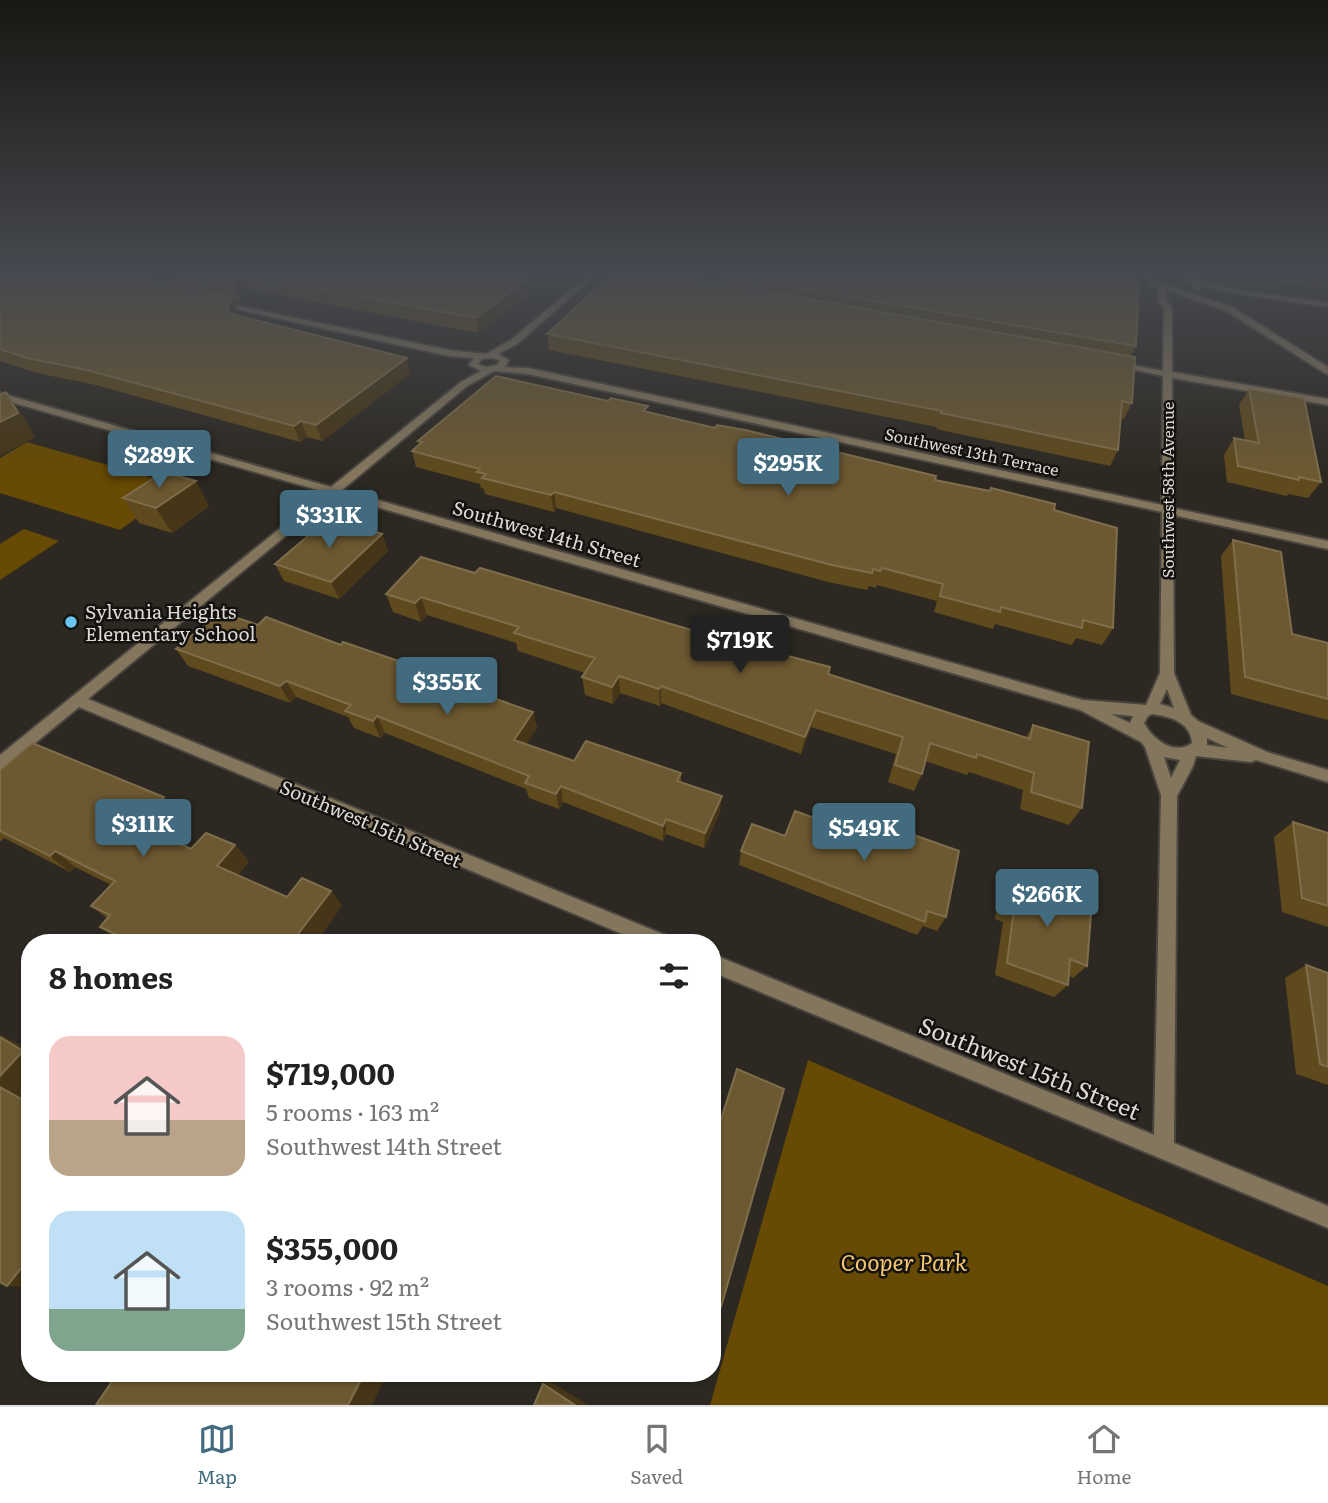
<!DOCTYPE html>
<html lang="en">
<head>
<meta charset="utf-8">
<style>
	:root { --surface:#fff; --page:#f2f2f2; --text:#222; --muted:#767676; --line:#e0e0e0; --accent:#426b7f }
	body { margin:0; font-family:Literata,serif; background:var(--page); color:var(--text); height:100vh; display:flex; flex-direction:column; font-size:26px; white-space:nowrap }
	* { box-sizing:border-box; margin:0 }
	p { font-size:23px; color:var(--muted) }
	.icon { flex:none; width:38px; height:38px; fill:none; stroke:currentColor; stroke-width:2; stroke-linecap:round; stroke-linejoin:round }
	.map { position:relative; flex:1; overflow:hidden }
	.details { position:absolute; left:21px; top:934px; width:700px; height:448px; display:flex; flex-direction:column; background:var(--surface); border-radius:28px; box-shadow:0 2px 5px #0004 }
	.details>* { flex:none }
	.price { position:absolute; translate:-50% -60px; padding:0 16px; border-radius:7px; background:var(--accent); color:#fff; font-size:23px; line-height:46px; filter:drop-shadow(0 2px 4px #0008) }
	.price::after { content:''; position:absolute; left:50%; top:42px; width:21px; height:16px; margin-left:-10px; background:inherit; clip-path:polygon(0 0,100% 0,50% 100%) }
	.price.current { background:#222; color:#fff }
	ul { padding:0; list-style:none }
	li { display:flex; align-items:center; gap:21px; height:175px; padding:0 28px }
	li span { display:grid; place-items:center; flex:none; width:196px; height:140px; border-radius:21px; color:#555 }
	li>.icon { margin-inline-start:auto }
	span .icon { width:84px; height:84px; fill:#fffc; stroke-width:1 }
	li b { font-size:30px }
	h2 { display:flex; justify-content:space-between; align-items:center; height:84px; padding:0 28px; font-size:30px }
	.tabs { display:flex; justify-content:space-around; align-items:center; height:98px; border-top:2px solid var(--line); background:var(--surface); font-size:19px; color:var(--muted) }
	.tabs a { display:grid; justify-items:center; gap:4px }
	.tabs .current { color:var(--accent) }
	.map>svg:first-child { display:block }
	.green { fill:#674a04 }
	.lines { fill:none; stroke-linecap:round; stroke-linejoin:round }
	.street-casing { stroke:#49453f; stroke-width:4 }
	.street { fill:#83765d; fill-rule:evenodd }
	.wall { fill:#5f4a1d }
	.shaded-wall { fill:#463617 }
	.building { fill:#6d5931; stroke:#7e6e4b; stroke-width:2 }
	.poi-dot { fill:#69c4f1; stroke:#14120f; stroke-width:2.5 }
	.labels { text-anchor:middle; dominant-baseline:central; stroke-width:5; stroke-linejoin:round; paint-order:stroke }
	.far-street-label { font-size:16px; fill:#dddad6; stroke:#14120f }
	.street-label { font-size:19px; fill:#dddad6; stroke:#14120f }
	.poi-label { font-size:19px; fill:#dddad6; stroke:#14120f; text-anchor:start }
	.near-street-label { font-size:23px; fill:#dddad6; stroke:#14120f }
	.near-park-label { font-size:23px; font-style:italic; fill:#f5c770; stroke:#14120f }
</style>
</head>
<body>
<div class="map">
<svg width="1328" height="1405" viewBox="0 0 1328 1405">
	<rect width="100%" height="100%" fill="#2d2922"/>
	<path class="green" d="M 27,442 L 181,486 L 120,530 L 0,493 L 0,458 Z
		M 24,529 L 59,541 L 0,580 L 0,544 Z
		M 808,1060 L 1328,1286 L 1328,1405 L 710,1405 Z"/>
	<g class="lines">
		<g class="street-casing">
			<path id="street" d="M 588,275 L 596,275 L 517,344 L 498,354 L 509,360 L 505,367 L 528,368 L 1162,505 L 1163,376 L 1112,365 L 1116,362 L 1163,371 L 1164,308 L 1159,303 L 1158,288 L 1149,285 L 1147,275 L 1155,275 L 1156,282 L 1232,307 L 1328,367 L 1328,374 L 1325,373 L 1226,311 L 1166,290 L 1167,302 L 1172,307 L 1172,372 L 1328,399 L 1328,405 L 1172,378 L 1173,508 L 1328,541 L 1328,549 L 1173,515 L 1174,673 L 1191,715 L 1198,721 L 1267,752 L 1328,770 L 1328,782 L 1256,760 L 1251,762 L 1196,756 L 1193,766 L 1177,796 L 1174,1143 L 1328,1206 L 1328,1228 L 712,972 L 712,954 L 1154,1135 L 1161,795 L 1145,747 L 1141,742 L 1080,710 L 335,495 L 88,699 L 670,937 L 673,943 L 644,943 L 79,707 L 5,768 L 0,770 L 0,755 L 325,492 L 0,399 L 0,393 L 331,487 L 461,382 L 481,371 L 469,365 L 474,358 L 449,356 L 217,305 L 214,305 L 214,301 L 449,350 L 486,354 L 511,340 ZM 493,358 L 500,361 L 497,365 L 486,367 L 478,364 L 482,359 ZM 494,371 L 528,374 L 1162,512 L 1160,673 L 1146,705 L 1083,700 L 342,490 L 467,386 ZM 1167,689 L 1174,708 L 1160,704 ZM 1111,714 L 1133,716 L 1130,723 ZM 1152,714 C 1169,716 1191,722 1192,743 C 1175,756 1153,740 1144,723 L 1148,716 ZM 1207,738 L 1228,748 L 1207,745 ZM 1164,757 L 1180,760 L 1171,778 Z
				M 1180,275 C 1197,275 1216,285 1234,289 C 1265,295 1297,298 1328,303 L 1328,307 L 1233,293 L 1201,285 L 1200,290 L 1197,290 L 1193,288 L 1193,283 Z"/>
		</g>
		<use href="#street" class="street"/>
	</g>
	<path class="wall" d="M 0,275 L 553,275 L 478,333 L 242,288 L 239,302 L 233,301 L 237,311 L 236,316 L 411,373 L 322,441 L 307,437 L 300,442 L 96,385 L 37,373 L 0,361 Z
		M 611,275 L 1118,275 L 1136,346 L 1131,356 L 1132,403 L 1124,419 L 1121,418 L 1118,450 L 1110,466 L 936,429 L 937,427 L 549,350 L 547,334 Z
		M 1230,275 L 1328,275 L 1328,285 L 1326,289 Z
		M 1249,389 L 1321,482 L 1308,498 L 1288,494 L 1287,496 L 1227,482 L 1224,455 L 1234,438 L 1245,441 L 1239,405 Z
		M 648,412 L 935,480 L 1054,510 L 1113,628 L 1102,645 L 1076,638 L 1072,645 L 995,624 L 993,629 L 934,612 L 937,601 L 877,585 L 876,588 L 869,586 L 867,590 L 828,582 L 556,508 L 554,512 L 485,494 L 484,489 L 481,488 L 480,484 L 416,467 L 412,451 L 419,444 L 418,441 Z
		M 123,498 L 209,506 L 172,533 L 139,523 Z
		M 382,534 L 388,551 L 339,599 L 284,581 L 275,564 Z
		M 1233,540 L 1292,634 L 1328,643 L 1328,720 L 1231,694 L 1221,556 Z
		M 475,573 L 830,667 L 829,674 L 1026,737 L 1033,725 L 1082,808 L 1069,825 L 1020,809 L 1023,790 L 969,772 L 967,775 L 925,761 L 922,774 L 914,791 L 888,782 L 896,754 L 811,727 L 801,754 L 661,703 L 660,706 L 620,693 L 613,704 L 585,695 L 582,677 L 585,673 L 518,651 L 516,643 L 427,615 L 421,622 L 393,612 L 386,594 Z
		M 258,625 L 341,645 L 422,669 L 428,683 L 471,698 L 533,712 L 537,728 L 526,744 L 574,761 L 681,773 L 681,782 L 720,812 L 704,848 L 666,834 L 663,841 L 563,802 L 559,809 L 529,798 L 526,789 L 385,733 L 380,738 L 354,728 L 348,717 L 296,697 L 290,703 L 188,666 L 176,649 Z
		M 0,770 L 180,815 L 160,835 L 191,849 L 235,845 L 249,862 L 238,875 L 287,897 L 331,891 L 342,906 L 123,943 L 100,927 L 107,918 L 91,906 L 111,885 L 75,867 L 70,872 L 4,838 L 0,842 Z
		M 1293,822 L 1328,833 L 1328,927 L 1282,912 L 1274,837 Z
		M 883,824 L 946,917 L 937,931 L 923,926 L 917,935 L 739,865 L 741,851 L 785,836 L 876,840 Z
		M 1010,873 L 1087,966 L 1073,978 L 1069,976 L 1068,985 L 1054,997 L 995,975 L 1003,922 L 995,919 L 1000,887 Z
		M 1306,965 L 1328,973 L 1328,1085 L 1296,1074 L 1285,978 Z
		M 712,1115 L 721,1119 L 721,1307 L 717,1309 L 712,1306 Z"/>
	<path class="shaded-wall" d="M 236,275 L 242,288 L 239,302 L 233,288 Z
		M 533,275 L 553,275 L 478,333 L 476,318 Z
		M 231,297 L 237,311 L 233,328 L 227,313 Z
		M 407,358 L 411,373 L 322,441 L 316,425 Z
		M 6,392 L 23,416 L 35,437 L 0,456 L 0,422 Z
		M 301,421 L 307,437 L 300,442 L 294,426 Z
		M 196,481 L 209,506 L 172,533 L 156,508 Z
		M 554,492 L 556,508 L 554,512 L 551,495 Z
		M 382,534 L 388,551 L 339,599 L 331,582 Z
		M 421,597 L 427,615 L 421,622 L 415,603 Z
		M 422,669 L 428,685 L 414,679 Z
		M 619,676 L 620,693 L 613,704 L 612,687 Z
		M 286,681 L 296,697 L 290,703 L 280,686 Z
		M 661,686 L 661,703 L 660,706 L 659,689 Z
		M 816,710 L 811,727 L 801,754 L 805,737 Z
		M 533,712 L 537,728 L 518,756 L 514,740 Z
		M 377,716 L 385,733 L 380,738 L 373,721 Z
		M 561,786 L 563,802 L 559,809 L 556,794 Z
		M 722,796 L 720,812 L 704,848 L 705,833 Z
		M 164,797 L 180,815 L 154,842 L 137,824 Z
		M 666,819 L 666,834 L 663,841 L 663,826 Z
		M 235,845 L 249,862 L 232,882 L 217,866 Z
		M 55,851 L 75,867 L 70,872 L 50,856 Z
		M 331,891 L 342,906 L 316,943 L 291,943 Z
		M 0,1035 L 21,1045 L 30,1050 L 30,1095 L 29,1096 L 30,1097 L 30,1104 L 0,1087 Z
		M 30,1257 L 30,1288 L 7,1286 Z
		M 364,1374 L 387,1374 L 372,1405 L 348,1405 Z
		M 551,1382 L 588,1405 L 575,1405 L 543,1384 Z"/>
	<path class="building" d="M 0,275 L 132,275 L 231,297 L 227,313 L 407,358 L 316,425 L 301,421 L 294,426 L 87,370 L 27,358 L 0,349 Z
		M 174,275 L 236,275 L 233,288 Z
		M 242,275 L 533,275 L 476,318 Z
		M 611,275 L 673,275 L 1135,357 L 1132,403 L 1122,401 L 1118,450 L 941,413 L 942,411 L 547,334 Z
		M 723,275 L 1118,275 L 1139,279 L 1136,346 Z
		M 496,376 L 608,401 L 611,398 L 648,406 L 643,411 L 715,428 L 717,425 L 745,430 L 936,476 L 935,480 L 990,491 L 991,488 L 1055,504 L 1054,510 L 1117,528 L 1113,628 L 1083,620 L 1082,628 L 1001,607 L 1000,612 L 940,596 L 943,584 L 882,568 L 880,571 L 873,569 L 872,573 L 832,565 L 554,492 L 551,495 L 482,478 L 486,474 L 477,472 L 480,469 L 412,451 L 422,442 L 418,441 Z
		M 1249,389 L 1304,398 L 1321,482 L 1299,477 L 1299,480 L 1238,466 L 1234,438 L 1259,443 Z
		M 6,392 L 18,413 L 0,422 L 0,395 Z
		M 163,472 L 196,481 L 156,508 L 123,498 Z
		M 329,518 L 382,534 L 331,582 L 275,564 Z
		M 1233,540 L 1281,552 L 1292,634 L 1328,643 L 1328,699 L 1245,677 Z
		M 421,557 L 475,573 L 480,568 L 719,638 L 830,667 L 828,674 L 1030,739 L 1033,725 L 1089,742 L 1082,808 L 1031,792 L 1034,773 L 977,754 L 976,758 L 930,743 L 922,774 L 895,765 L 903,737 L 816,710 L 805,737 L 661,686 L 659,689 L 619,676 L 612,687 L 582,677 L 595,658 L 514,633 L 519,627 L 421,597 L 415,603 L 386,594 Z
		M 220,612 L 258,625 L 266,617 L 341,645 L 343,642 L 422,669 L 414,679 L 471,698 L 476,692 L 533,712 L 514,740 L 574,761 L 586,741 L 681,773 L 677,781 L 722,796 L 705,833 L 666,819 L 663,826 L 561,786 L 556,794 L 525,783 L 529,776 L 377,716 L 373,721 L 345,711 L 351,705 L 286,681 L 280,686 L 176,649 Z
		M 32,743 L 164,797 L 137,824 L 191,849 L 206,833 L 235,845 L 217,866 L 287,897 L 302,878 L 331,891 L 291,943 L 123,943 L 127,939 L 100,927 L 110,915 L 91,906 L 115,881 L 55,851 L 50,856 L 0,831 L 0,770 Z
		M 795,811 L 878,841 L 883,824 L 959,851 L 946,917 L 927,911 L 925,922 L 741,851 L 752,824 L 785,836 Z
		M 1293,822 L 1328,833 L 1328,906 L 1302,898 Z
		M 1010,873 L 1092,901 L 1087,966 L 1070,959 L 1068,985 L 1007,963 L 1014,909 L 1006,906 Z
		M 1306,965 L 1328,973 L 1328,1067 L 1320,1064 Z
		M 0,1037 L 23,1051 L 0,1076 Z
		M 737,1069 L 784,1089 L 721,1307 L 712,1302 L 712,1115 L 721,1119 Z
		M 0,1087 L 30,1104 L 30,1257 L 7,1286 L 0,1282 Z
		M 117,1374 L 364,1374 L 348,1405 L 96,1405 Z
		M 543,1384 L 575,1405 L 534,1405 Z"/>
	<linearGradient id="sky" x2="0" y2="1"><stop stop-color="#191713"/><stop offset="0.58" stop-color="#46494f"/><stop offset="1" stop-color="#46494f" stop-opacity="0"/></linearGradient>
	<rect width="1328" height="472" fill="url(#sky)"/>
	<circle class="poi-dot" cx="71" cy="622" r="7"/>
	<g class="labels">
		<g class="far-street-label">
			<text transform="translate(972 451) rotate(12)">Southwest 13th Terrace</text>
			<text transform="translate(1167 490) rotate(-90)">Southwest 58th Avenue</text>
		</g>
		<g class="street-label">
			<text transform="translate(547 533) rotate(16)">Southwest 14th Street</text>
			<text transform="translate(371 823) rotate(23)">Southwest 15th Street</text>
		</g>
		<g class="poi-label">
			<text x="85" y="611">Sylvania Heights<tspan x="85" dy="22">Elementary School</tspan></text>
		</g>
		<g class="near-street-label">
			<text transform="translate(1030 1067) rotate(22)">Southwest 15th Street</text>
		</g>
		<g class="near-park-label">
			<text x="904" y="1261">Cooper Park</text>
		</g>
	</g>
</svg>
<b class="price" style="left:159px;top:490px">$289K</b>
<b class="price" style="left:788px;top:498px">$295K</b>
<b class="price" style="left:329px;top:550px">$331K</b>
<b class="price current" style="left:740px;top:675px">$719K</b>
<b class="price" style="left:447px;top:717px">$355K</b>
<b class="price" style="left:143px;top:859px">$311K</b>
<b class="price" style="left:864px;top:863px">$549K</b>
<b class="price" style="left:1047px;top:929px">$266K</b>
<section class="details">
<h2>8 homes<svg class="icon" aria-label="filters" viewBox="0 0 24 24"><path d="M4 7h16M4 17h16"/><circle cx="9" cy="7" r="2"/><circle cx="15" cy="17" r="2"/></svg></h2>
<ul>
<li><span style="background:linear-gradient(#f6c9c9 60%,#b9a48a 0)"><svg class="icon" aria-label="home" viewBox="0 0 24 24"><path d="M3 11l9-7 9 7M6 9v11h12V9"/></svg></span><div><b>$719,000</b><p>5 rooms · 163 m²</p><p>Southwest 14th Street</p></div></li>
<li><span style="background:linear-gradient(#bfe0f5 70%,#7fa58c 0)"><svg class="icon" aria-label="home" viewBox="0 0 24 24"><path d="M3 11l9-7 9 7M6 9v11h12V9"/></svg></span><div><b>$355,000</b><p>3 rooms · 92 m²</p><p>Southwest 15th Street</p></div></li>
</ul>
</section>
</div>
<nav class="tabs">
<a class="current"><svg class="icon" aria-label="map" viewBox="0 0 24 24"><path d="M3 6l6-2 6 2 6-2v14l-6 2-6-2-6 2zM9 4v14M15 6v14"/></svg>Map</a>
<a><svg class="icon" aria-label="saved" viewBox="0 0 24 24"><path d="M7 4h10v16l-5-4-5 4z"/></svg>Saved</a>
<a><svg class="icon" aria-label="home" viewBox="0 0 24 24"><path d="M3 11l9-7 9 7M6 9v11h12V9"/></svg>Home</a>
</nav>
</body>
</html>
